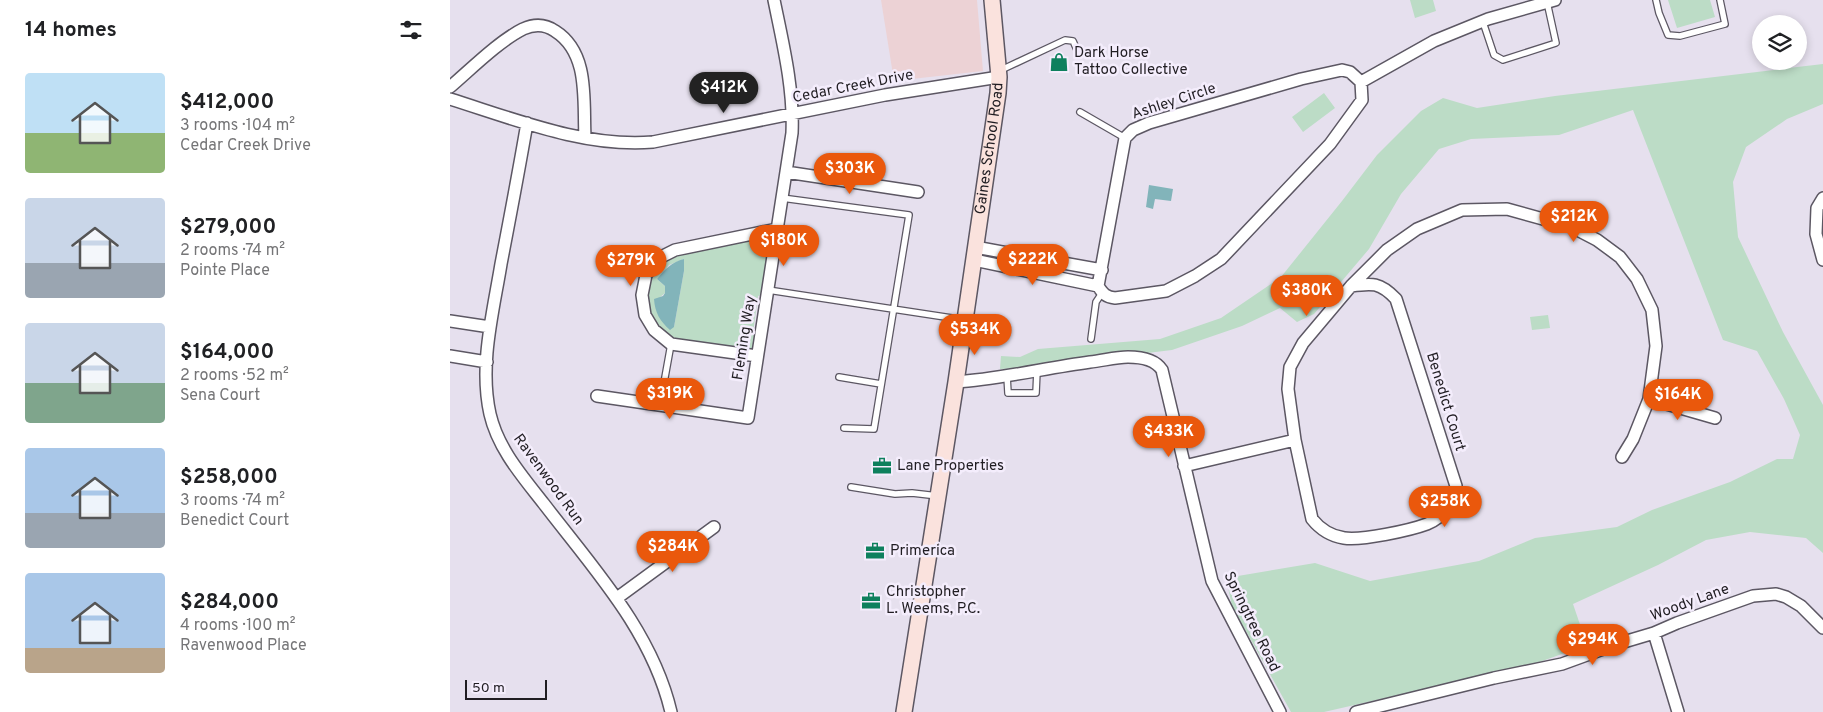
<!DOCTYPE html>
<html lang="en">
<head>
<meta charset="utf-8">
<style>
	:root { --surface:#fff; --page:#f2f2f2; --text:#202124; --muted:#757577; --accent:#ea580c }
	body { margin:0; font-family:Overpass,sans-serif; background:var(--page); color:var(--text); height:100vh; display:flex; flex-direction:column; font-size:19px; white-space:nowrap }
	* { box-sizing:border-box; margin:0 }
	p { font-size:16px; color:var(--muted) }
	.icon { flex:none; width:28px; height:28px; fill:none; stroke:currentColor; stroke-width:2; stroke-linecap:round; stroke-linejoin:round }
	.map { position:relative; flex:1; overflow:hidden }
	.drawer { display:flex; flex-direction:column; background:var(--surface); width:450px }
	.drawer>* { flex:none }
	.controls { position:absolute; left:1302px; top:15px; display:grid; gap:10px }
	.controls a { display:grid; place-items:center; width:55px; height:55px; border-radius:50%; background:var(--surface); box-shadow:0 2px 8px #0003; font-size:25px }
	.scale { position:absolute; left:15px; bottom:12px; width:82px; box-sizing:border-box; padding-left:5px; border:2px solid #201d22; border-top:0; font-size:14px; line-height:18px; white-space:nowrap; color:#201d22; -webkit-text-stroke:4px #f4edfc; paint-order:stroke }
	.price { position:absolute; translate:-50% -42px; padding:0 11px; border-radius:18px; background:var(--accent); color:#fff; font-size:16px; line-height:32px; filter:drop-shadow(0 1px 2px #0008) }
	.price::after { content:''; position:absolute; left:50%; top:30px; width:15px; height:11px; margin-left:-8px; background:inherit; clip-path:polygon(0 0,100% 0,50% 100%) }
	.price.on { background:#222; color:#fff }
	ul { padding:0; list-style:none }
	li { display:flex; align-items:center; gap:15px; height:125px; padding:0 25px }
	li span { display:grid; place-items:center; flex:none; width:140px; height:100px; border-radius:5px; color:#555 }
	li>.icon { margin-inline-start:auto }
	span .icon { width:60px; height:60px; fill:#fffc; stroke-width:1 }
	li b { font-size:21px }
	h2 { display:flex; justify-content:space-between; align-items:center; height:60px; padding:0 25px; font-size:21px }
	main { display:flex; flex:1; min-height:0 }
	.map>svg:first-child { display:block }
	.commercial { fill:#ecd2d5 }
	.green { fill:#bcdcc6; fill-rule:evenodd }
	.water { fill:#82b4ba }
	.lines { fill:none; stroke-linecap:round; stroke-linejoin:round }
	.lane-casing { stroke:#5c5763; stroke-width:8 }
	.street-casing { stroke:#5c5763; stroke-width:14 }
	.secondary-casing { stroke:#5c5763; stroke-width:18 }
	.lane { stroke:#fff; stroke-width:5.5 }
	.street { stroke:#fff; stroke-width:11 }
	.secondary { stroke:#fae2dd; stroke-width:15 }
	.labels { text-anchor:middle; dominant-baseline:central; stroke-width:5; stroke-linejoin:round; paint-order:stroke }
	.poi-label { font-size:15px; fill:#201d22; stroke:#f4edfc; text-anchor:start }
	.street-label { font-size:15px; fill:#201d22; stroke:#f4edfc }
</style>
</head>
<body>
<main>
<section class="drawer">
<h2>14 homes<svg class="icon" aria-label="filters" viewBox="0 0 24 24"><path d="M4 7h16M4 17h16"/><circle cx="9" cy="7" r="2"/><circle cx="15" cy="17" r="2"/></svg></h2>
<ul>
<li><span style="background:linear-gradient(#bfe0f5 60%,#8fb573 0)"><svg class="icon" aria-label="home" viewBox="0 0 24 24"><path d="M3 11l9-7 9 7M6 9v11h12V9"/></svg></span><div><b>$412,000</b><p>3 rooms · 104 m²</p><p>Cedar Creek Drive</p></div></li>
<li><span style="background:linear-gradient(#c9d6e8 65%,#9aa5b1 0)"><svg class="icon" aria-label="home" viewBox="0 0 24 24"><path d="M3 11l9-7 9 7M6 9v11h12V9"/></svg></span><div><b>$279,000</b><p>2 rooms · 74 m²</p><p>Pointe Place</p></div></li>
<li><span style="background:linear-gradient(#c9d6e8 60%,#7fa58c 0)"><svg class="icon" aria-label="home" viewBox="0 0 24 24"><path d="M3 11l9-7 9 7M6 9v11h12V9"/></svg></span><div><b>$164,000</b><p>2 rooms · 52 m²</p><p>Sena Court</p></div></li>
<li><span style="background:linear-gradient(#a9c7e8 65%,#9aa5b1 0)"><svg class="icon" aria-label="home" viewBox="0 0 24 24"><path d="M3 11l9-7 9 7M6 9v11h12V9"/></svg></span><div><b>$258,000</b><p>3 rooms · 74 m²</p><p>Benedict Court</p></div></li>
<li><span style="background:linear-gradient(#a9c7e8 75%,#b9a48a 0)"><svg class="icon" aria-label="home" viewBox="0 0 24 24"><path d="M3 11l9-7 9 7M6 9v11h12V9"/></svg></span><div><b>$284,000</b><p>4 rooms · 100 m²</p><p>Ravenwood Place</p></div></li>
</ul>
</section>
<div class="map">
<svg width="1373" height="712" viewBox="0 0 1373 712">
	<rect width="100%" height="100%" fill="#e6e0ee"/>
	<path class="commercial" d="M 431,0 L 527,0 L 533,71 L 444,81 Z"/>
	<path class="green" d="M 960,0 L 983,0 L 986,11 L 965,18 Z
		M 1218,0 L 1260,0 L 1265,17 L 1227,28 Z
		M 1373,64 L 1373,104 L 1337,119 L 1296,147 L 1283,182 L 1288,237 L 1333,332 L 1373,405 L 1373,553 L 1356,538 L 1300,532 L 1256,540 L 1208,565 L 1123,604 L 1137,645 L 1084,664 L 874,712 L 841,712 L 782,606 L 776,578 L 865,563 L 920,581 L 1029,561 L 1085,538 L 1167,527 L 1202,510 L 1280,482 L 1327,459 L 1343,459 L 1350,435 L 1334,399 L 1307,351 L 1273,340 L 1183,110 L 1109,135 L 1021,139 L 989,149 L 951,194 L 919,249 L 864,314 L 847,322 L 830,308 L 792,326 L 722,350 L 574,368 L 550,369 L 551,356 L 570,357 L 588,349 L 710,339 L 771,318 L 831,277 L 892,201 L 927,155 L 971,111 L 993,98 L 1027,108 L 1105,96 Z
		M 874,93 L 885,108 L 853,132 L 842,117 Z
		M 315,235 L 319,239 L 320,244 L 312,295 L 308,296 L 303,333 L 306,334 L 303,350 L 222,339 L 203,323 L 196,298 L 200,278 L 210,264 L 222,256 ZM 234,259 L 234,271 L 224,327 L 209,298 L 215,293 L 215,286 L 207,279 L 219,265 Z
		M 1098,315 L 1100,328 L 1082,330 L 1080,317 Z"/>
	<path class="water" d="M 699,185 L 723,189 L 721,201 L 705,199 L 703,209 L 696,207 Z
		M 234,259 L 234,271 L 224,327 L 220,330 C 210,321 205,313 204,299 L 213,296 L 215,293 L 215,286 L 207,279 C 215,269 222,262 234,259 Z"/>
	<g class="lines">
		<g class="lane-casing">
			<path id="lane" d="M 1206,0 L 1209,13 L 1218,35 L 1230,36 L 1275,24 L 1270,0
				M 1033,22 L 1044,55 L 1053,60 L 1106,43 L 1097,2
				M 551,70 L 615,40 L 623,41 L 627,50
				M 630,112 L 675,138
				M 332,198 L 459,215 L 424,429 L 394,428
				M 318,290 L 515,320
				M 641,339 L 646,302 L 652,293
				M 557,376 L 558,393 L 586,393 L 587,371
				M 389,377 L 431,384
				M 210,405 L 221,344
				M 401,487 L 445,494 L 462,493 L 488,496"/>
		</g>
		<g class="street-casing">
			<path id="street" d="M 892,70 L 900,72 L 911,82 L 912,100 L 880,144 L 771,259 L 745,276 L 716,291 L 665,298 C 656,297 653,294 648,286 L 675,138 L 683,130 L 699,123 L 851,79 Z
				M 911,82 L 984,41 L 1038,19 L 1105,0
				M 0,87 C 21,69 49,41 73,29 C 84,24 95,24 105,31 C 140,53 133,101 135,137
				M 0,99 C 64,119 136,148 203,142 L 435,95 L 549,77
				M 77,123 C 69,170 60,217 51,264 C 43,313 29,365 40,414 C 48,449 73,477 94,504 C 143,568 202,631 221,712
				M 336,172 L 468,192
				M 1373,198 L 1367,208 L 1366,234 L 1373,260
				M 525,247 L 652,270
				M 524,260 L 648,286
				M 901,286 C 922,283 930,282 946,299 L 1006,486 C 1006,501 992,518 977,524 C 961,530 911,541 894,538 C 881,536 870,529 862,519 L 845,440 L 838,389 L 840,367 L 853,343 L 901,286 L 937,250 L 967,229 L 1012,210 L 1057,209 L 1122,227 L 1147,240 L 1170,257 L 1187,279 L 1202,310 L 1206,346 L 1199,399 L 1183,439 L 1172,457
				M 0,321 L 40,327
				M 0,356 L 37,362
				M 307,356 L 221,344 L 204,330 L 195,315 L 192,295 L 196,275 L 207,259 L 225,250 L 327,229
				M 506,382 C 551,379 595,368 640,362 C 652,361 665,357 678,357 C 690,357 705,359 712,370 L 762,581 L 830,712
				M 147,396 L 298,418 L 342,133 C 344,89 333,44 324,0
				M 1199,399 L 1265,418
				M 734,466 L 845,440
				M 167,598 L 264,527
				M 1204,633 L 1228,712
				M 906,712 L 1044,678 L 1112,664 L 1167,644 L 1204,633 L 1227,623 L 1303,596 L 1326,594 L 1336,597 L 1351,606 L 1373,628"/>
		</g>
		<g class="secondary-casing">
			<g id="secondary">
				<path id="s1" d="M 454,712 L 506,382 L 548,93 L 549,77 L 542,0"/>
			</g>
		</g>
		<use href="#lane" class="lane"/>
		<use href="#street" class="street"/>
		<use href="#secondary" class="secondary"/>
	</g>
	<defs>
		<g id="shop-bare" transform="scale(1.5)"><path d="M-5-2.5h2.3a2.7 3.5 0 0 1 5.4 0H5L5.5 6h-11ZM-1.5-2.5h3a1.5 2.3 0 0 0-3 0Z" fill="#0e805d" stroke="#f4edfc" stroke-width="2.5" paint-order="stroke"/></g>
		<g id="office-bare" transform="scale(1.5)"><path d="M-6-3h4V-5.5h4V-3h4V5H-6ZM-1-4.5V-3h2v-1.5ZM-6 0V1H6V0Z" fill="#0e805d" stroke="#f4edfc" stroke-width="2.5" paint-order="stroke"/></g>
	</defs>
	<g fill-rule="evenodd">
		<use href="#shop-bare" x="609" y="62"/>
		<use href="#office-bare" x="432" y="466"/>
		<use href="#office-bare" x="425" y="551"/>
		<use href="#office-bare" x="421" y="601"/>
	</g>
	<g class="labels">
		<g class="poi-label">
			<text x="624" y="53">Dark Horse<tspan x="624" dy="17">Tattoo Collective</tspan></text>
			<text x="447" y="466">Lane Properties</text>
			<text x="440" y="551">Primerica</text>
			<text x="436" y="592">Christopher<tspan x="436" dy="17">L. Weems, P.C.</tspan></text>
		</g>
		<g class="street-label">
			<text transform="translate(403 87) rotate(-11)">Cedar Creek Drive</text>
			<text transform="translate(724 102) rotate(-18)">Ashley Circle</text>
			<text stroke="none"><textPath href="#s1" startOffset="570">Gaines School Road</textPath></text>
			<text transform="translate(295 338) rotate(-81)">Fleming Way</text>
			<text transform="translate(995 402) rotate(73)">Benedict Court</text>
			<text transform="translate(98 480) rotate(54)">Ravenwood Run</text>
			<text transform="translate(1240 603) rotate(-20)">Woody Lane</text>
			<text transform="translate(801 622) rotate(64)">Springtree Road</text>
		</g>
	</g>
</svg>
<div class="controls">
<a><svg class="icon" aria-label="layers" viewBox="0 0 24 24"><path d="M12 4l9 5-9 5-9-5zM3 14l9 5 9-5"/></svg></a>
</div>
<div class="scale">50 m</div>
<b class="price on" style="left:274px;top:114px">$412K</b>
<b class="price" style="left:400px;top:195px">$303K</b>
<b class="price" style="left:1124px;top:243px">$212K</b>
<b class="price" style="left:334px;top:267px">$180K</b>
<b class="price" style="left:583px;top:286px">$222K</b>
<b class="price" style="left:181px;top:287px">$279K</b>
<b class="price" style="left:857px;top:317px">$380K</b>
<b class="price" style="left:525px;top:356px">$534K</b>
<b class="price" style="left:220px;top:420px">$319K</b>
<b class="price" style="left:1228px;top:421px">$164K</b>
<b class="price" style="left:719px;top:458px">$433K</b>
<b class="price" style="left:995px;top:528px">$258K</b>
<b class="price" style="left:223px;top:573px">$284K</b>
<b class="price" style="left:1143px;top:666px">$294K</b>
</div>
</main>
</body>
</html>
